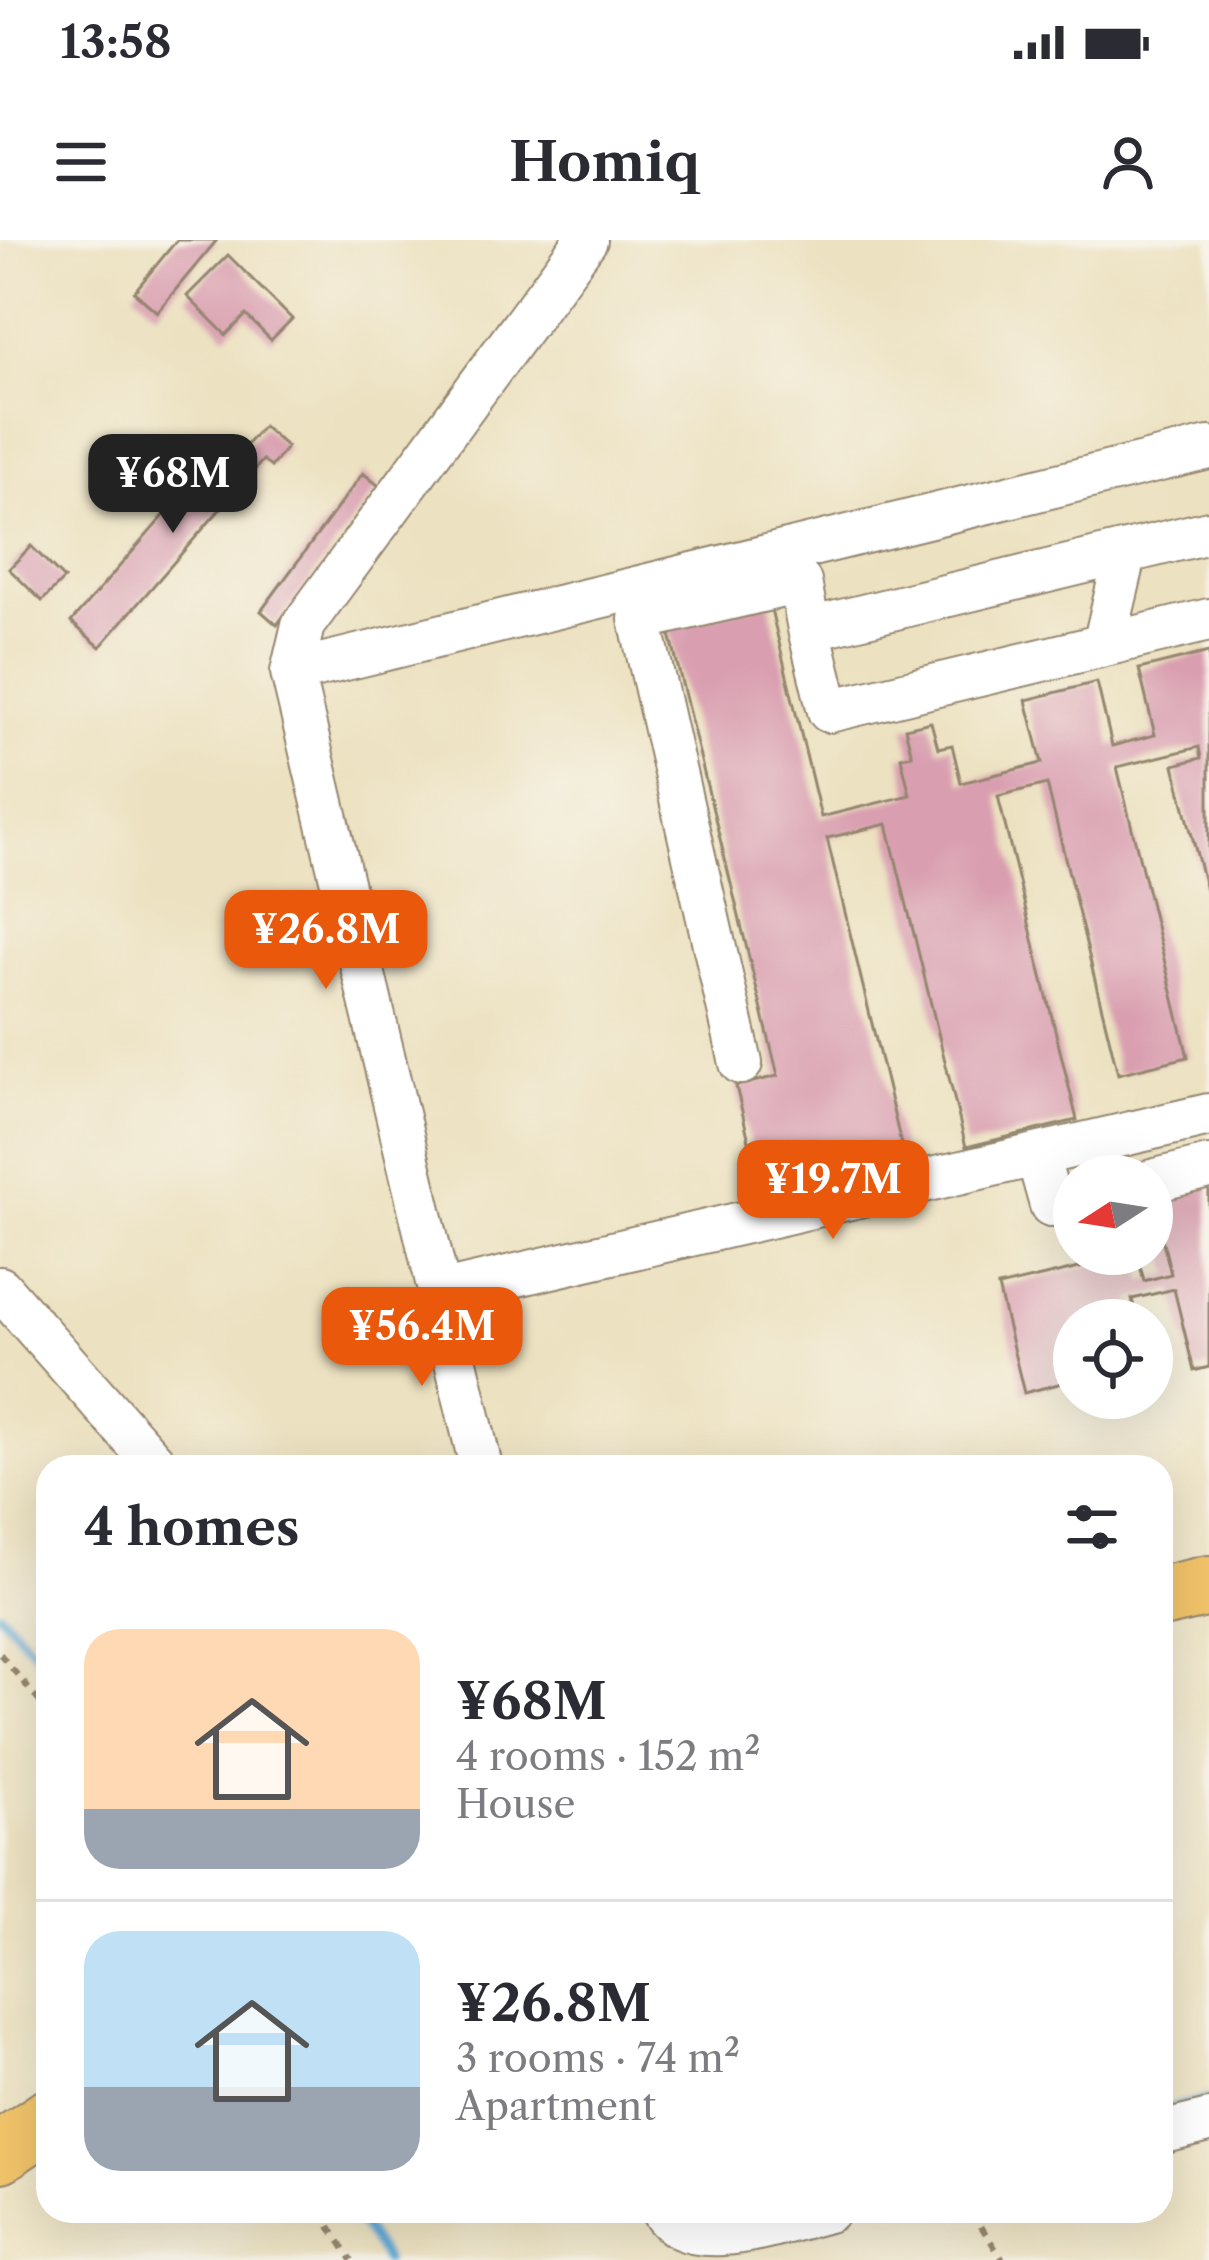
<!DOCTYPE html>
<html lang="en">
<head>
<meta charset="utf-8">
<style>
	:root { --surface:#fff; --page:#f7f7f7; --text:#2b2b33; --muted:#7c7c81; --line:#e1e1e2; --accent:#ea580c }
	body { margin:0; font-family:"Libre Caslon Text",serif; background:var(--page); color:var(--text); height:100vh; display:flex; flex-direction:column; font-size:45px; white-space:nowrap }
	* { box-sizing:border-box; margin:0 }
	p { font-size:39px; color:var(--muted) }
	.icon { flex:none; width:66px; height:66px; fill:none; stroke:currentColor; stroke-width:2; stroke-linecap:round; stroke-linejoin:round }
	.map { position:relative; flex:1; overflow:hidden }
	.drawer { position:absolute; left:36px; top:1215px; width:1137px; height:768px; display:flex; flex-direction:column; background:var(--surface); border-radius:36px; box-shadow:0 12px 48px #0002 }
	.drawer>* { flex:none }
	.needle { width:78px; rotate:258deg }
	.controls { position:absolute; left:1053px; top:915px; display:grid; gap:24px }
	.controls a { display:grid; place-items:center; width:120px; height:120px; border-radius:50%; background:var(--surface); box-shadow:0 12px 48px #0002; font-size:60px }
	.price { position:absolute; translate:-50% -102px; padding:0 27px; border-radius:24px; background:var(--accent); color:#fff; font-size:39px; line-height:78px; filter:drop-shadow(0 3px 6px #0008) }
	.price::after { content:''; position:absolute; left:50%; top:72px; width:36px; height:27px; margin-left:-18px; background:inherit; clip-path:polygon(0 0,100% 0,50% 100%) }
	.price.active { background:#222; color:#fff }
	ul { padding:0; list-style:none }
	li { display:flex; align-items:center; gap:36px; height:300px; padding:0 48px }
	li+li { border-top:3px solid var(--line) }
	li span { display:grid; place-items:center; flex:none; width:336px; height:240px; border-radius:36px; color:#555 }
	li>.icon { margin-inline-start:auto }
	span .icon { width:144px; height:144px; fill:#fffc; stroke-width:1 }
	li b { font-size:51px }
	h2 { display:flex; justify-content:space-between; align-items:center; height:144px; padding:0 48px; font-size:51px }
	.status { display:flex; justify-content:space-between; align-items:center; height:84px; padding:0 60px; background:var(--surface); direction:ltr }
	.status svg { height:33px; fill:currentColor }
	header { display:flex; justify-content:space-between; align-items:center; height:156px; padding:0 48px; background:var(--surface); font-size:54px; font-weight:800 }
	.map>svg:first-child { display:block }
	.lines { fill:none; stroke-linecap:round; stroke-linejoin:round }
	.stream { stroke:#5faad7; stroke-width:9 }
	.building { fill:#d99fb0 }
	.minor-casing { stroke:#94866f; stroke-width:46 }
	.highway-casing { stroke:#94866f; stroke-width:64 }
	.path { stroke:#94866f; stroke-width:6; stroke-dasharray:9 9; stroke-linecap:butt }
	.minor { stroke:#fff; stroke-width:42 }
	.highway { stroke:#f1c36a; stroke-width:60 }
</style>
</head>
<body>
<div class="status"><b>13:58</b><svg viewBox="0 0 49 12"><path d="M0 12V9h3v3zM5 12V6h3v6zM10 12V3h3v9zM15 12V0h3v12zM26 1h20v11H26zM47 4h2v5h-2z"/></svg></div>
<header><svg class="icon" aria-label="menu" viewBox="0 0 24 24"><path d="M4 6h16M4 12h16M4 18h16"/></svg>Homiq<svg class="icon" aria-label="person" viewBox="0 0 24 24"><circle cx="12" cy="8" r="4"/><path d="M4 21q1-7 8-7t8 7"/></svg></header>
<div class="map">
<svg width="1209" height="2020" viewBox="0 0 1209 2020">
	<rect width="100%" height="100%" fill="#f7f3e8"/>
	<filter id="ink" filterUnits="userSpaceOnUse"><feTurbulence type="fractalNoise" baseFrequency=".00833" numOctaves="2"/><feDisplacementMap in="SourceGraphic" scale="24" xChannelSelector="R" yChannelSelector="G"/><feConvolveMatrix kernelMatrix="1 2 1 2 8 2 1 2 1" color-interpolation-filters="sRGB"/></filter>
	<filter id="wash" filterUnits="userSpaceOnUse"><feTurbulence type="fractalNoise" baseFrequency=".004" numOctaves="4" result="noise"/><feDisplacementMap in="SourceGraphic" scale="48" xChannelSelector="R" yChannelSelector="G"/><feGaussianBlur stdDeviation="2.7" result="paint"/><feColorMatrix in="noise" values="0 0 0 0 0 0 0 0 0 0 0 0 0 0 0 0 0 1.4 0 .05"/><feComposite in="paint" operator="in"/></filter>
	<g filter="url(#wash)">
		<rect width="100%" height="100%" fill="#ece1c0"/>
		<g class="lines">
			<path class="stream" d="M 0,1373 L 48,1426
				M 1161,1870 L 1209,1860
				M 353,1971 L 385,2020"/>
		</g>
		<g id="blocks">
			<path class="building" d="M 177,0 L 217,0 L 157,72 L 134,52 Z
				M 228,15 L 292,79 L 271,100 L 246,75 L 226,95 L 187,56 Z
				M 263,186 L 287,207 L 271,227 L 263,220 L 100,407 L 71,382 L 222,209 L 234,219 Z
				M 363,233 L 379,246 L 277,385 L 261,371 Z
				M 31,306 L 64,339 L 42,361 L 9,329 Z
				M 769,361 L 821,577 L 910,555 L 901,517 L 912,515 L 905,488 L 931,482 L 938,508 L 952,505 L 961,543 L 1042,523 L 1026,460 L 1097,442 L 1112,506 L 1155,495 L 1139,429 L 1209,412 L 1209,662 L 1174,525 L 1201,518 L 1199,507 L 1117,527 L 1188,817 L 1118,834 L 1047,544 L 998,556 L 1077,880 L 966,907 L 887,584 L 827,598 L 904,916 L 867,925 L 869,935 L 844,941 L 842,931 L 761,951 L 736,846 L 778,836 L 668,386 Z
				M 1209,934 L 1209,1127 L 1194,1131 L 1174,1049 L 1132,1059 L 1137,1080 L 1074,1080 L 1074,1140 L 1024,1153 L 998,1047 L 1092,1025 L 1090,1014 L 1122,1017 L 1137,1014 L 1144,1041 L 1171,1034 L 1152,958 Z"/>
		</g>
	</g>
	<g filter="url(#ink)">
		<use href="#blocks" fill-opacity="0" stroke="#94866f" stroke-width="3"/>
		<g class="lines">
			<g class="minor-casing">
				<path id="minor" d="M 1209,292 L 809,389 L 829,471 L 1209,380
					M 1104,405 L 1126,312
					M 292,432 L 1209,208
					M 741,823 L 640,379 L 800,342 L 809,389
					M 1037,915 L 1051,965 L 1074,960
					M 1152,941 L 1209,927
					M 0,1048 L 158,1227
					M 439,1053 L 1209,875
					M 481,1227 L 292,432 L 303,385 L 586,0
					M 1161,1893 L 1209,1881
					M 662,1971 C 690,2018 783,1981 828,1971"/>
			</g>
			<g class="highway-casing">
				<path id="highway" d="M 1161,1357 L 1209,1346
					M 0,1912 L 48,1880"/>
			</g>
			<path class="path" d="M 0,1414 L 48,1472
				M 320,1971 L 352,2020
				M 971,1971 L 1003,2020"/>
			<use href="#minor" class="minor"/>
			<use href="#highway" class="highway"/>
		</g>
	</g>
</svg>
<div class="controls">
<a><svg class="needle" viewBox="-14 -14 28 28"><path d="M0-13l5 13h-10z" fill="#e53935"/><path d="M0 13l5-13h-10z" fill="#7c7c81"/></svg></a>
<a><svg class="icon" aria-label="locate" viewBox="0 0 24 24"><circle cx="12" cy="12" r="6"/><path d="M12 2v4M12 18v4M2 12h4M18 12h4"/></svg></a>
</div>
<b class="price active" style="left:173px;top:296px">¥68M</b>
<b class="price" style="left:326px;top:752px">¥26.8M</b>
<b class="price" style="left:833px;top:1002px">¥19.7M</b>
<b class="price" style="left:422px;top:1149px">¥56.4M</b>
<section class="drawer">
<h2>4 homes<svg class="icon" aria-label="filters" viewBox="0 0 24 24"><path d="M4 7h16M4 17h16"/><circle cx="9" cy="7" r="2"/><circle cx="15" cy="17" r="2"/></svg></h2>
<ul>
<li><span style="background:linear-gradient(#ffd9b3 75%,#9aa5b1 0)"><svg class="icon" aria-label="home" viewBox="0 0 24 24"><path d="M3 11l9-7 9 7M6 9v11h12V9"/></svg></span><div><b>¥68M</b><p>4 rooms · 152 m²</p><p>House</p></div></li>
<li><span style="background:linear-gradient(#bfe0f5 65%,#9aa5b1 0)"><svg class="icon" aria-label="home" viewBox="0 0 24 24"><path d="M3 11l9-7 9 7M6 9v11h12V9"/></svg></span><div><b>¥26.8M</b><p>3 rooms · 74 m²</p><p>Apartment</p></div></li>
</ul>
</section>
</div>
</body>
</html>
